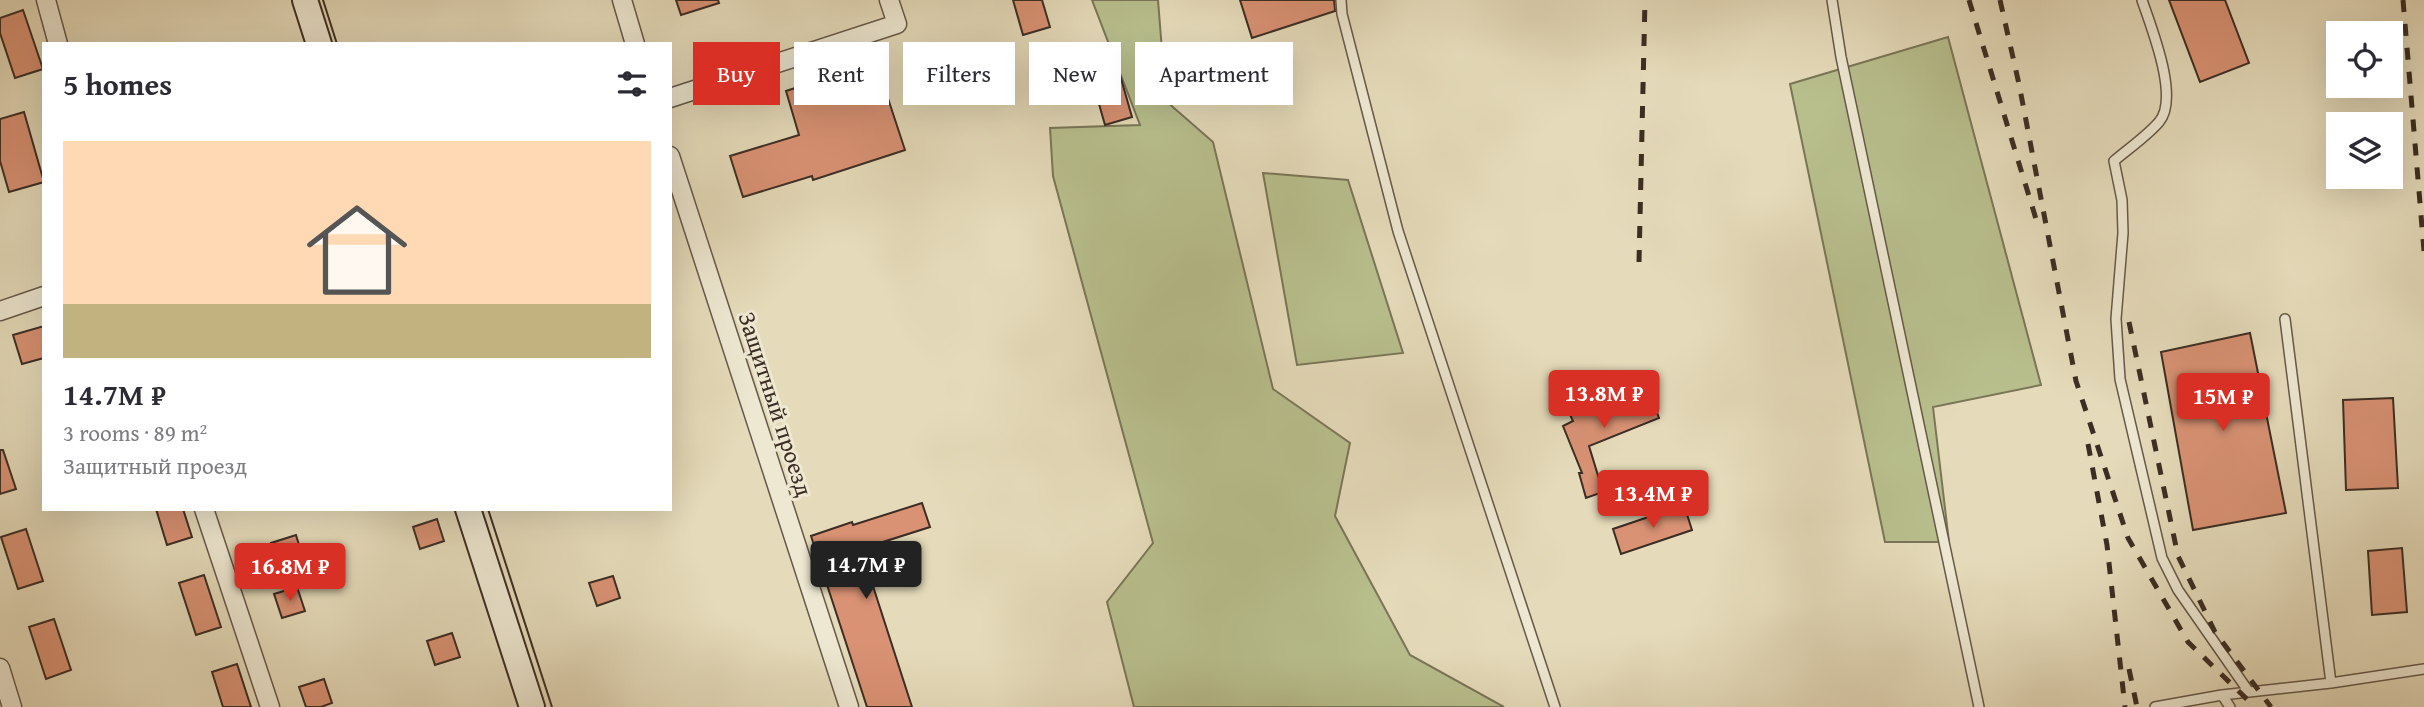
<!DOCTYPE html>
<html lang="en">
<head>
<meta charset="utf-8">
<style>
	:root { --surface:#fff; --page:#f2f2f3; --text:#2b2b33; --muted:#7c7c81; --line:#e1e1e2; --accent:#d93025 }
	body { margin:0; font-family:"Gentium Book Plus",serif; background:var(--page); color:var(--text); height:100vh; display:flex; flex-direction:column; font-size:26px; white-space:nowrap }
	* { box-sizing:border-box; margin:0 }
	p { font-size:23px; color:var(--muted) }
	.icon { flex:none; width:38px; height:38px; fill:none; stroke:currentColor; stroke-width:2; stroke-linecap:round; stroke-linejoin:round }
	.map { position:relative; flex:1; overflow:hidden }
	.sheet { position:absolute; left:42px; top:42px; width:630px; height:469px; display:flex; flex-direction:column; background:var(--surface); border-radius:0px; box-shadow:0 7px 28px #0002 }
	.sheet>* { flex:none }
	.hud { position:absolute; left:693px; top:42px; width:665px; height:63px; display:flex; gap:14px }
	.buttons { position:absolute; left:2326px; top:21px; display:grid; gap:14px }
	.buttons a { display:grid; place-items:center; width:77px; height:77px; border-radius:0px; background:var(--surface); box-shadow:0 7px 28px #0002; font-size:35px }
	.price { position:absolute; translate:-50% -60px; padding:0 16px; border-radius:7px; background:var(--accent); color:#fff; font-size:23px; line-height:46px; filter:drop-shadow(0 2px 4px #0008) }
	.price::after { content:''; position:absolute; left:50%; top:42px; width:21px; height:16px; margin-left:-10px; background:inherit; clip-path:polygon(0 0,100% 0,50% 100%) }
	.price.on { background:#222; color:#fff }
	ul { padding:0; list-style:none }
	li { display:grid; align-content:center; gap:14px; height:371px; padding:0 21px }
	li+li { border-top:2px solid var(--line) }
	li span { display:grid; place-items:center; height:217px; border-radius:0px; color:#555 }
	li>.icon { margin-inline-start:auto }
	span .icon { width:126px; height:126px; fill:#fffc; stroke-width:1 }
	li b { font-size:30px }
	h2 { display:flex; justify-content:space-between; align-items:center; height:84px; padding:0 21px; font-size:30px }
	.pill { padding:0 24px; border-radius:0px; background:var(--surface); box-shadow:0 7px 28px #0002; font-size:24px; line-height:63px }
	.pill.on { background:var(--accent); color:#fff }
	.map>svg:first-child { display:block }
	.green { fill:#b8bf8d; stroke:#7a7658; stroke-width:2 }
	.building { fill:#d99274; stroke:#3c2d24; stroke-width:2 }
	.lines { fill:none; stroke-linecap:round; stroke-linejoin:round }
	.service-casing { stroke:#66584a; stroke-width:12 }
	.minor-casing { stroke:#66584a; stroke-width:21 }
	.secondary-casing { stroke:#3c2d24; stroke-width:28 }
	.service { stroke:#eee8d2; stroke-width:9 }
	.minor { stroke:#eee8d2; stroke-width:18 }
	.secondary { stroke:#eee8d2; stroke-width:24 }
	.tram { stroke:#3c2d24; stroke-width:2 }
	.rail { stroke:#3c2d24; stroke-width:5; stroke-dasharray:12 12; stroke-linecap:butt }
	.labels { text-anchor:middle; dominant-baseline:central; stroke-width:6; stroke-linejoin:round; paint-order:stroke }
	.street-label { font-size:24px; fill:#3c2d24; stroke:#eee8d2 }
</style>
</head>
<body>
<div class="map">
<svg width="2424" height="707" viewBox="0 0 2424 707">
	<rect width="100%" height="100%" fill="#e5dbba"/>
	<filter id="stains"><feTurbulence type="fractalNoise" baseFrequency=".00286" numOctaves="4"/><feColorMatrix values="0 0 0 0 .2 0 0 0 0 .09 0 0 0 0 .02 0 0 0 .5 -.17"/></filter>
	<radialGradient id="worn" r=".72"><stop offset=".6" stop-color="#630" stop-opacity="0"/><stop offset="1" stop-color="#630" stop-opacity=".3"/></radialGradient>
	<path class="green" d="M 1092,0 L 1158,0 L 1166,101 L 1213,142 L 1273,389 L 1350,443 L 1335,516 L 1410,655 L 1504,707 L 1134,707 L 1107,602 L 1153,543 L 1053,176 L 1050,128 L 1140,125 Z
		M 1948,37 L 2041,385 L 1933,407 L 1949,542 L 1885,542 L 1790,84 Z
		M 1263,173 L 1348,180 L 1403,353 L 1297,365 Z"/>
	<path class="building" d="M 676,0 L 718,0 L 719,3 L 681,15 Z
		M 1013,0 L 1042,0 L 1050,27 L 1023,35 Z
		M 1240,0 L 1334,0 L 1335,11 L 1252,38 Z
		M 2169,0 L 2225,0 L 2249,63 L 2200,82 Z
		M 23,10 L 43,69 L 15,78 L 0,33 L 0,18 Z
		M 1112,47 L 1132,117 L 1105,125 L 1085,55 Z
		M 876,62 L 905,150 L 813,180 L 812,176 L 743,197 L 730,156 L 799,135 L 786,91 Z
		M 24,112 L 44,182 L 9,192 L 0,161 L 0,119 Z
		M 44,326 L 44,358 L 22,364 L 13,335 Z
		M 2250,333 L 2286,513 L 2193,530 L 2161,352 Z
		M 1648,388 L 1659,418 L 1589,446 L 1603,492 L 1586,498 L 1579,473 L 1582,473 L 1563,426 L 1573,421 L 1566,406 L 1587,398 L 1592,410 Z
		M 2393,398 L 2398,488 L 2346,490 L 2343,400 Z
		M 0,450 L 3,450 L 16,489 L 0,494 Z
		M 922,503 L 930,527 L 861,549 L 912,707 L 867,707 L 811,536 L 852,522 L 853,525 Z
		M 1684,505 L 1692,530 L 1621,554 L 1613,529 Z
		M 156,509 L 183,509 L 192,537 L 167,545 Z
		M 437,519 L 444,541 L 420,549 L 413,527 Z
		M 26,529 L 43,581 L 18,589 L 1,537 Z
		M 296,535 L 303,558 L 278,566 L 271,543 Z
		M 2402,548 L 2407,612 L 2372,615 L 2368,551 Z
		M 204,575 L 221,627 L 196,635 L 179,583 Z
		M 613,576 L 620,598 L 597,606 L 589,583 Z
		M 297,587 L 305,611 L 282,618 L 274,594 Z
		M 54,619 L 71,670 L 46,679 L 29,627 Z
		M 452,633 L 460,657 L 435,665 L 427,641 Z
		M 237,664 L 251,707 L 223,707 L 212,672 Z
		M 324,679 L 332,703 L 321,707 L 306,707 L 299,687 Z"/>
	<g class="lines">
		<g class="service-casing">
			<path id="service" d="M 1341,0 L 1342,14 L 1398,231 L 1555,707
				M 1832,0 L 1841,57 L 1979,707
				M 2142,0 C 2151,27 2180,98 2159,122 C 2147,136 2128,149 2114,161 L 2122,200 L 2123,233 L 2116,319 L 2120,379 L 2162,558 L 2178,590 L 2249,692
				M 2285,319 L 2331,683
				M 2222,695 L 2230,707
				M 2155,707 L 2222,695 L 2331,683 L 2424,669"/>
		</g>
		<g class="minor-casing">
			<path id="minor" d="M 46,0 L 58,44
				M 622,0 L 635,44
				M 670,98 L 897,24 L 889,0
				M 670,156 L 849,707
				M 0,311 L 44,296
				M 204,509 L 270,707
				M 0,668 L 12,707"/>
		</g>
		<g class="secondary-casing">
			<path id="secondary" d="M 305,0 L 319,44
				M 468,509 L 532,707"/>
		</g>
		<use href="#service" class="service"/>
		<use href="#minor" class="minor"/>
		<use href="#secondary" class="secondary"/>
		<path class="tram" d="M 323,0 L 337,44
			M 488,509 L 552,707"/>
		<path class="rail" d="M 1969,0 L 2036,219
			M 2000,0 L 2019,84 L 2076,381 L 2128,538 L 2188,642 L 2255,707
			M 2403,0 L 2424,251
			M 1639,262 L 1645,0
			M 2129,322 L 2178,556 L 2215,632 L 2271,707
			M 2088,444 L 2107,545 L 2125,707
			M 2129,669 L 2137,707"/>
	</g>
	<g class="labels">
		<g class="street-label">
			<text transform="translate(776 404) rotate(72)">Защитный проезд</text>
		</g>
	</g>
	<rect width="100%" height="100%" filter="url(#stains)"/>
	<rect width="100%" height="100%" fill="url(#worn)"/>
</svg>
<div class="buttons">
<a><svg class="icon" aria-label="locate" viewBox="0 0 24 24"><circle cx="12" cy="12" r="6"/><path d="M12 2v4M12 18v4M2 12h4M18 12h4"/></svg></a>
<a><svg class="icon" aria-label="layers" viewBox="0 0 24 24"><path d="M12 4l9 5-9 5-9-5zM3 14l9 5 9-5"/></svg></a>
</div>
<b class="price" style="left:1604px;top:430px">13.8M ₽</b>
<b class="price" style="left:2223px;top:433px">15M ₽</b>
<b class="price" style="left:1653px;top:530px">13.4M ₽</b>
<b class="price on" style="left:866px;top:601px">14.7M ₽</b>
<b class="price" style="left:290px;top:603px">16.8M ₽</b>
<div class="hud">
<a class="pill on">Buy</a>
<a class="pill">Rent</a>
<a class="pill">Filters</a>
<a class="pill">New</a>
<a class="pill">Apartment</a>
</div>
<section class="sheet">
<h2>5 homes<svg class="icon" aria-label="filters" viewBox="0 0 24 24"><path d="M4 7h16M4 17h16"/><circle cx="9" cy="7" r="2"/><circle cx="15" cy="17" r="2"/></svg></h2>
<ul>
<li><span style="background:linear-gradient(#ffd9b3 75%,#c2b280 0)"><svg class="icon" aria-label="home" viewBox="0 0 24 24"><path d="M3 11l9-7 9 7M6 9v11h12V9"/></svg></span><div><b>14.7M ₽</b><p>3 rooms · 89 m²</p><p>Защитный проезд</p></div></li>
</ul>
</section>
</div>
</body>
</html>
